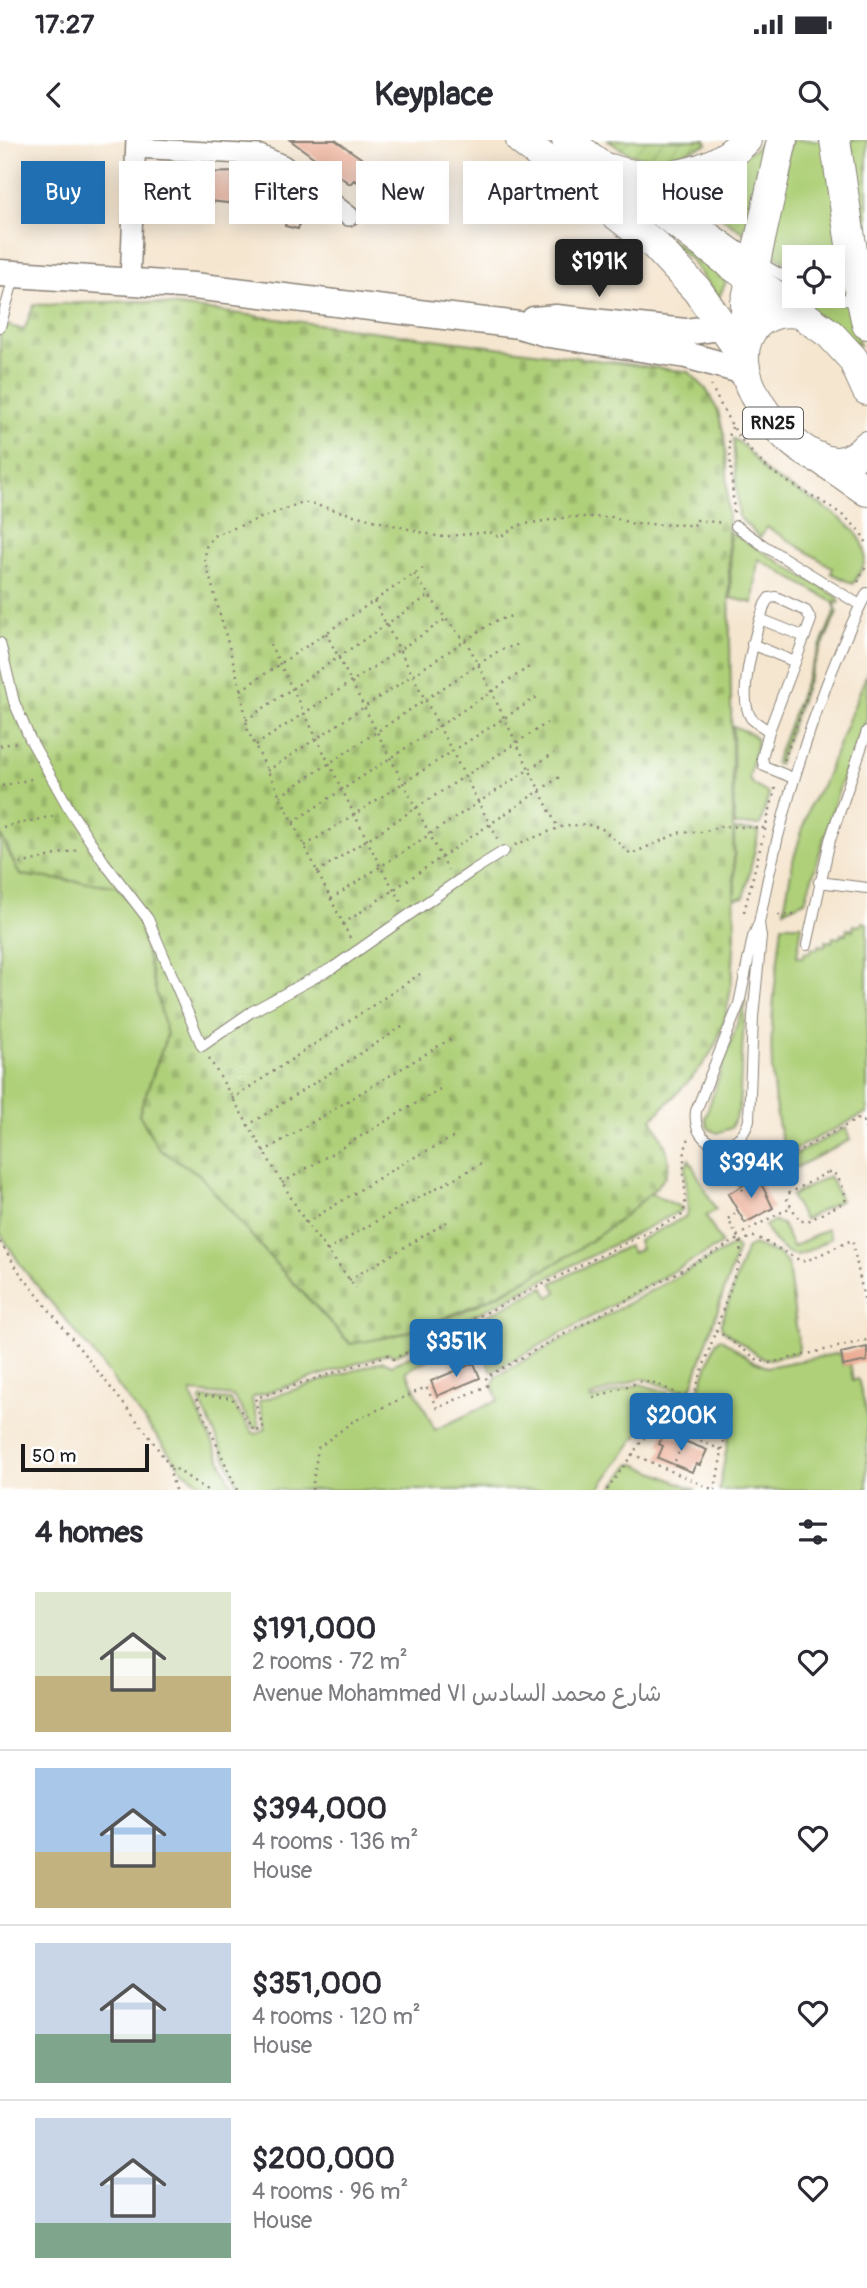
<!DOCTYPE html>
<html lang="en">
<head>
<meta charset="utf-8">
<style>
	:root { --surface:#fff; --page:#f7f7f7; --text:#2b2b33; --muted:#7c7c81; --line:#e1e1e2; --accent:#1f6fb2 }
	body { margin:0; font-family:Pangolin,"Playpen Sans Arabic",sans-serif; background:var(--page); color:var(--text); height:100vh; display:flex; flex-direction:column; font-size:26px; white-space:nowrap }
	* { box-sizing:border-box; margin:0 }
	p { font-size:23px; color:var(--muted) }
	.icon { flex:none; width:38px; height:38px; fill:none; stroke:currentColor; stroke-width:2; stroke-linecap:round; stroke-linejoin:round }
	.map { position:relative; height:1350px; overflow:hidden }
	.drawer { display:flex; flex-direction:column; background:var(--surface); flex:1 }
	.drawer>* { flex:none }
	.top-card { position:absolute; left:21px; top:21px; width:826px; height:63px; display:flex; gap:14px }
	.controls { position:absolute; left:782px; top:105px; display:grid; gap:14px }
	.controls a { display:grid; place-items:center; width:63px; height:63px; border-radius:0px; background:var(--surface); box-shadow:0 4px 18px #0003; font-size:35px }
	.scale { position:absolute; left:21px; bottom:18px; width:128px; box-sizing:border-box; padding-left:7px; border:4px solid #1c1c1c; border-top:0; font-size:19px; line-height:24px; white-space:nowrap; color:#1c1c1c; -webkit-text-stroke:5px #fff; paint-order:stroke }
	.price { position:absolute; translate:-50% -60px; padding:0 16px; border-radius:7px; background:var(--accent); color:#fff; font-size:23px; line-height:46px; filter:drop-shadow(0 2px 4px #0008) }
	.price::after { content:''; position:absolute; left:50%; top:42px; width:21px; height:16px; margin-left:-10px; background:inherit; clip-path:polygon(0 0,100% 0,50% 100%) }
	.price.active { background:#222; color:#fff }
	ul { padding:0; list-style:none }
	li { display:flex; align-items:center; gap:21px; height:175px; padding:0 35px }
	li+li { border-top:2px solid var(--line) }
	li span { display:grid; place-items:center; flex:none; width:196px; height:140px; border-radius:0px; color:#555 }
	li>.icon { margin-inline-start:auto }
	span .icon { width:84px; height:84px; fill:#fffc; stroke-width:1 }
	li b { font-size:30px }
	h2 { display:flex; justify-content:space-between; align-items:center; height:84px; padding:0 35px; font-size:30px }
	.pill { padding:0 24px; border-radius:0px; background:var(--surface); box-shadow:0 4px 18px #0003; font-size:24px; line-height:63px }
	.pill.active { background:var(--accent); color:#fff }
	.status { display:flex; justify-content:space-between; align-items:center; height:49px; padding:0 35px; background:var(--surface); direction:ltr }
	.status svg { height:19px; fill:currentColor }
	header { display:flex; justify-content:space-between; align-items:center; height:91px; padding:0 35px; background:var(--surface); font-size:32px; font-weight:700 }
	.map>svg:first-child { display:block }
	.grass { fill:#afd079; stroke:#66764a; stroke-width:2 }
	.cemetery { fill:url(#cemetery-stones); stroke:#66764a; stroke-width:2 }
	.garden { fill:url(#garden-furrows); stroke:#66764a; stroke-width:2 }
	.building { fill:#ecad95 }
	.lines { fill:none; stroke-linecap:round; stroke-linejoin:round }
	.lane-casing { stroke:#888176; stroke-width:12 }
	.street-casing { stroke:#888176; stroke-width:22 }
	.secondary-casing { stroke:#888176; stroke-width:29 }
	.primary-casing { stroke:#888176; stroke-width:32 }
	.path { stroke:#888176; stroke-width:2.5; stroke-dasharray:2 5; stroke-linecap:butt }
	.lane { stroke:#fff; stroke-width:10 }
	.street { stroke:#fff; stroke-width:19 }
	.secondary { stroke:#fff; stroke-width:26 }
	.primary { stroke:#fff; stroke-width:30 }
	.labels { text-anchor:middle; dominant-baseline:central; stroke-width:5; stroke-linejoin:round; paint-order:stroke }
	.shield { fill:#fff; stroke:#606060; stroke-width:2 }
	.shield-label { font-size:19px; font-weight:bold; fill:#1c1c1c }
</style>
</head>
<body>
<div class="status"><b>17:27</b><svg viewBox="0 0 49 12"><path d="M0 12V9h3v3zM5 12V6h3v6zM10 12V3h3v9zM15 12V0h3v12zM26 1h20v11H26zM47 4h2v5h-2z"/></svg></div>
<header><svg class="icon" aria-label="back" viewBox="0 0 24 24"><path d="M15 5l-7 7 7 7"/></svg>Keyplace<svg class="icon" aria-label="search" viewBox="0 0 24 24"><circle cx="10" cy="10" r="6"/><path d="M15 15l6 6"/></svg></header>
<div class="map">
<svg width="867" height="1350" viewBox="0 0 867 1350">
	<defs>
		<pattern id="cemetery-stones" width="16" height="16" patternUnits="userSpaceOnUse" patternTransform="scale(1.75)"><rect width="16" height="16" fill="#afd079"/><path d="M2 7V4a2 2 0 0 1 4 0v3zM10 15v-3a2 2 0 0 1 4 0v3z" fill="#96b268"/></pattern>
		<pattern id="garden-furrows" width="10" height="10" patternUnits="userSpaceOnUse" patternTransform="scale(1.75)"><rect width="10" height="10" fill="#afd079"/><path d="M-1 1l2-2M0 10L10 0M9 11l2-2" fill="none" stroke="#96b268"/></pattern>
	</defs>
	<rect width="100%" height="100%" fill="#fff"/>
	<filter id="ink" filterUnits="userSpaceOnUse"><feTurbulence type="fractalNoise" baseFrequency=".0143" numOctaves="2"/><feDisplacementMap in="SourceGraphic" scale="14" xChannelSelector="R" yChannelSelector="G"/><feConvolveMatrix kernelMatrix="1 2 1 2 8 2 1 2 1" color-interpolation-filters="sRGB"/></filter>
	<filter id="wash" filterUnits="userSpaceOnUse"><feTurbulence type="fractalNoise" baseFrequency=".00686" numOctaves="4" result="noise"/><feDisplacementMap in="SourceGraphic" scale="28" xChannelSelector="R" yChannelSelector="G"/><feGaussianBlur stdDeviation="1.57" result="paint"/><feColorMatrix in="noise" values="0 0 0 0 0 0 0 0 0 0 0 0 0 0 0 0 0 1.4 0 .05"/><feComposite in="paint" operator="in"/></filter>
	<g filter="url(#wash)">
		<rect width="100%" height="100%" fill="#f5e6d0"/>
		<path class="grass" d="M 763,0 L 772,0 L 751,98 L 679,47 L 755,9 Z
			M 791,0 L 826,0 L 849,147 L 833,142 L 833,117 L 794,117 L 794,126 L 767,112 Z
			M 850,0 L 867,0 L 867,107 L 851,5 Z
			M 669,97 L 726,142 L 718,159 L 691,120 L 667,100 Z
			M 765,130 L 794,146 L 794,156 L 816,156 L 853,165 L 859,205 L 763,137 Z
			M 733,299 C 744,302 757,324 767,333 C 792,351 865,381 865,414 C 866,426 858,435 853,444 L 831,433 L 833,428 L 767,387 L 760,398 L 739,377 Z
			M 730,392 L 836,456 L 840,461 L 839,463 L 835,462 L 837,473 L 812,529 L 778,625 L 775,623 L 803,547 L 836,469 L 833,462 L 758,419 L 753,463 L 731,458 Z
			M 867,533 L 867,578 L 841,642 L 805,761 L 784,770 L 793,721 L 810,664 L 823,644 Z
			M 733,586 L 752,594 L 757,600 L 749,639 L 754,645 L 769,654 L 760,685 L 734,685 Z
			M 734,690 L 759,691 L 744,757 L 735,759 Z
			M 0,694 L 20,735 L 117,746 L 136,771 L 167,895 L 139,974 L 159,1009 L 199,1034 L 277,1125 L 350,1204 C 370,1200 390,1197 408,1192 C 487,1167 590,1110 650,1053 L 682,1068 L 682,1070 L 394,1216 L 389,1213 L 253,1257 L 252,1260 L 260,1288 L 254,1288 L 233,1256 L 192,1252 L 191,1255 L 234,1350 L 211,1350 L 183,1331 L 89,1208 L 24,1130 L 0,1093 Z
			M 862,782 L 867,783 L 867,975 L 866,973 L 785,1014 C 763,931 772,869 782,785 L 802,785 L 797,816 L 803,818 L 805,812 L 810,813 L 812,808 L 818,809 L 819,805 L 825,806 L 826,801 L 832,802 L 833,797 L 840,798 L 841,794 L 846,794 L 847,789 L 853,790 L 854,785 L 861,786 Z
			M 745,860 L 739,969 L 731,988 L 717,993 L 708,988 L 705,978 Z
			M 846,988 L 850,1000 L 787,1032 L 783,1021 Z
			M 689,1019 L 716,1070 L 706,1076 L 722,1104 L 492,1232 L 469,1185 L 543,1147 L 549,1157 L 557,1152 L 552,1143 L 628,1106 L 633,1113 L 641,1109 L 638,1101 L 685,1077 L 688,1071 L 685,1028 Z
			M 829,1036 L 841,1060 L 804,1080 L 791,1056 Z
			M 773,1081 L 782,1084 L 793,1107 L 827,1089 L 831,1098 C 824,1102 804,1115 796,1115 C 782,1114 770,1097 765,1086 Z
			M 734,1105 L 738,1109 L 691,1249 L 676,1250 L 642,1238 L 590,1257 L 591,1260 L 640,1244 L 668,1252 L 598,1350 L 240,1350 L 200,1261 L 202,1258 L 230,1260 L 252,1292 L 256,1294 L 266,1289 L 259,1261 L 383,1221 L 392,1225 L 460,1190 L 465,1200 L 406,1231 L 435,1290 L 498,1260 L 493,1245 L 496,1236 Z
			M 753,1105 L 779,1114 L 788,1125 L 799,1208 L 796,1213 L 770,1219 L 762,1218 L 722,1189 L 721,1184 L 746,1109 Z
			M 720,1198 L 755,1222 L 767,1227 L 841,1213 L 843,1225 L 850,1224 L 853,1240 L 858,1239 L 867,1274 L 867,1350 L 719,1350 L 734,1269 L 732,1265 L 701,1256 L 698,1252 L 716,1202 Z
			M 635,1324 L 637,1325 L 696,1350 L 611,1350 L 629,1325 Z"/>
		<path class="cemetery" d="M 139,161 L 689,232 L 706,249 L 718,271 L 724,295 L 727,327 L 735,793 C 733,831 731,880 710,914 C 696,937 670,959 652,979 C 660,996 674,1015 666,1034 C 662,1044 652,1051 645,1058 C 586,1113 489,1163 413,1190 C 393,1197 371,1200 351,1204 L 277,1125 L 199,1034 L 159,1009 L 139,974 L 167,895 L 136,771 L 117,746 L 20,735 L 0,694 L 0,183 L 24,190 L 34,165 Z"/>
		<path class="garden" d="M 608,0 L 705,0 L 707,4 C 669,18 643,28 608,0 Z"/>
		<g id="blocks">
			<path class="building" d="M 290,0 L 335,0 L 381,32 L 370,49 L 365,43 L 361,44 L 354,40 L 350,44 Z
				M 159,29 L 190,31 L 189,33 L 242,32 L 268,39 L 316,79 L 302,76 L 298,89 L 285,86 L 287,73 L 247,65 L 209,61 L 209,59 L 157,55 Z
				M 758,1037 L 773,1068 L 745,1083 L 728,1054 Z
				M 867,1207 L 867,1221 L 843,1226 L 841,1213 Z
				M 474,1223 L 480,1238 L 437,1256 L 431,1241 Z
				M 664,1293 L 707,1310 L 700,1325 L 696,1324 L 692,1332 L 658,1318 L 663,1306 L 659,1304 Z"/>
		</g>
	</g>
	<g filter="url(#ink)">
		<use href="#blocks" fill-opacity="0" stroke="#888176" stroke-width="2"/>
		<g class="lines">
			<g class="lane-casing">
				<path id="lane" d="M 650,46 L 659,50 L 764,125 L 794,142
					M 829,156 L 860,163
					M 0,187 L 15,134
					M 736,386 L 763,405 L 860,465
					M 776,457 L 806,471 L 811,480 L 769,591 C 763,587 756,583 751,578 C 736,555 757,488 765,464 L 769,458 Z
					M 760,479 L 805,497
					M 0,503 L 14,562 L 30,599 L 71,672 L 104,722 L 148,779 L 202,906 L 251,872 L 334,827 L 472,731 L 504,711
					M 752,504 L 795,522
					M 769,591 L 762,618 L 764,626 L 793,638
					M 819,742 L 867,748
					M 759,783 L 761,797 L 753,877 L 749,980 C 739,1018 691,1010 696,971 L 739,864 L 753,797 L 759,783 C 774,702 796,624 826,546 C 838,515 851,483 867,453
					M 807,805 L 830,700 L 867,591"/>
			</g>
			<g class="street-casing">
				<path id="street" d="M 136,8 L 260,15 L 283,25 L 349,76
					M 130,141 L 136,0"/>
			</g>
			<g class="secondary-casing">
				<path id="secondary" d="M 0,133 L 194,146 L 519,185 L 549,194 L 686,215 L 747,232
					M 534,180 L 556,178 L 685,192 L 742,184"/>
			</g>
			<g class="primary-casing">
				<path id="primary" d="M 521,0 L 655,105 L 697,150 L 744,217
					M 567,0 L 736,128 L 830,194 L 853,219 L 867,250
					M 835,0 L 854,124 L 867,184
					M 610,29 C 656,45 711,36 746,0
					M 802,174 C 786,170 770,172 757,184 C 714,226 786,317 834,322 C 847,323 859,315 867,306
					M 746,203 L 746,163 L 782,0
					M 818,317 L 867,351"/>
			</g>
			<path class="path" d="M 711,245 C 726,277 742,307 769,329 C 797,352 853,370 867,404
				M 732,287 L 729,297 L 734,374
				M 414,434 L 446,479 L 469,506 L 558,688
				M 858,442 L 867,424
				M 374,461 L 498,700
				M 326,493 L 448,730
				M 270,504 L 380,726 L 402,763
				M 241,550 L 426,426
				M 246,580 L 428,456
				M 256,605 L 446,479
				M 0,606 L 17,602
				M 784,620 L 810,547
				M 267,631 L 495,481 L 515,475
				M 2,646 L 36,638
				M 280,656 L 500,510 L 520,504
				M 293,682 L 529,527
				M 3,687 L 58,675
				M 515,705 L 561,687 L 586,684 L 602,689 L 631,714 L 681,692 L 703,692 L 721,686 L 764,688
				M 305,706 L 537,557
				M 20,724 L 80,709
				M 317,732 L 547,583
				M 331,759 L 554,613
				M 744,772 L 776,646
				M 778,775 L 799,775
				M 343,784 L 561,636
				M 350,798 L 248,591 L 241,550 L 205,420 L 206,407 L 213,396 L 303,362 L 440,397 L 489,392 L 500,397 L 519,385 L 569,377 L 612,377 L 633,384 L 692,385 L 697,384 L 697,380 L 723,383
				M 209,918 L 306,1083 L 356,1148
				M 232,959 L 420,834
				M 247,986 L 405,885
				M 263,1012 L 452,898
				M 727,1017 L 745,1055
				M 732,1028 L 778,1005 L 782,1016 L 787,1017 L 858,979 L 863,981 L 867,994
				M 828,1032 L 834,1033 C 840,1040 847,1053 845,1062 L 808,1081 L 800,1081 L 787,1060 L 788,1054 Z
				M 282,1043 L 440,949
				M 306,1083 L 405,1022 L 456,996
				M 737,1096 L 791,1067
				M 0,1102 L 20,1133 L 149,1296 L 171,1328
				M 740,1102 L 751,1097 L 757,1097 L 801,1121 L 806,1121 L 852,1100 L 867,1173
				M 327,1111 L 378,1080 L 484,1022
				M 349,1140 L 447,1082
				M 716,1190 L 758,1220 L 769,1223 L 867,1200
				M 693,1257 L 741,1117 L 740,1102 L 728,1079 L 738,1071
				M 593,1258 L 642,1241 L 654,1243 L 679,1254
				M 655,1282 L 722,1310
				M 632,1314 L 714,1350
				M 675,1321 L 686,1295
				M 175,1350 L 170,1332 L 173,1327 L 207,1350
				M 237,1350 L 196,1258 L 197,1255 L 232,1258 L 254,1291 L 261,1290 L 263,1287 L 255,1261 L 256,1258 L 388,1215 L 393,1219 L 682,1075 C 691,1060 677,1024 689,998
				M 312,1350 L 318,1308 L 352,1282 L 426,1247 L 437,1268 L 487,1246 L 486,1237 L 739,1099
				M 607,1350 L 672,1258 L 683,1254 L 725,1268 L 729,1273 L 715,1350"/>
			<use href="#lane" class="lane"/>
			<use href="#street" class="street"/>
			<use href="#secondary" class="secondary"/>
			<use href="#primary" class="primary"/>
		</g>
	</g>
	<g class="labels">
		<rect class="shield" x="743" y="267.5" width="60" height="31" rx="5"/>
		<g class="shield-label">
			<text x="773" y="283">RN25</text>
		</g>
	</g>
</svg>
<div class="controls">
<a><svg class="icon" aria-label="locate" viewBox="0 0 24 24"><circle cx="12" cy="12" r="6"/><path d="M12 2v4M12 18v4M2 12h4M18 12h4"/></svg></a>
</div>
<div class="scale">50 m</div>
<b class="price active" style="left:599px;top:159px">$191K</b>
<b class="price" style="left:751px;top:1060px">$394K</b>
<b class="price" style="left:456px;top:1239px">$351K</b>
<b class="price" style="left:681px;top:1313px">$200K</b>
<div class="top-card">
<a class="pill active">Buy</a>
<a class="pill">Rent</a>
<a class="pill">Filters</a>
<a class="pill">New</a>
<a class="pill">Apartment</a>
<a class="pill">House</a>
</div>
</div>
<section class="drawer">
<h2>4 homes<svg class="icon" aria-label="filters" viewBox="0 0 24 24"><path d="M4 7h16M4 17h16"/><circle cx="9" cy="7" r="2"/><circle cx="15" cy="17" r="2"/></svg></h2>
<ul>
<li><span style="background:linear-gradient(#dfe7d0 60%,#c2b280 0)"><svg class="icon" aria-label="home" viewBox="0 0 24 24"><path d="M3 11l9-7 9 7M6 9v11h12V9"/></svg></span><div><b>$191,000</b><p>2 rooms · 72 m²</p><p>Avenue Mohammed VI شارع محمد السادس</p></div><svg class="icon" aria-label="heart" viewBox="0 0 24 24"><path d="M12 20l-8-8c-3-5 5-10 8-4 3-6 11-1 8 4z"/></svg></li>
<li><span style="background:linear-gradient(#a9c7e8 60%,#c2b280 0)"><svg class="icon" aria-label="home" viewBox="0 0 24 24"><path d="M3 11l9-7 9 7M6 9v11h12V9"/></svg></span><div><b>$394,000</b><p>4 rooms · 136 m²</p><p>House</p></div><svg class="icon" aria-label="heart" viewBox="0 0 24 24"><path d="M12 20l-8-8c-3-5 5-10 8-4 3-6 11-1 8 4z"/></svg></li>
<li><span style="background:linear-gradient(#c9d6e8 65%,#7fa58c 0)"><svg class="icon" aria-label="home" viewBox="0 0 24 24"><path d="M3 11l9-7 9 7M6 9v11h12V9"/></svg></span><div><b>$351,000</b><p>4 rooms · 120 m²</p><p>House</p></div><svg class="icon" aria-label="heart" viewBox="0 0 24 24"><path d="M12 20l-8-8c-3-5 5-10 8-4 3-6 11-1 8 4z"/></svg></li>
<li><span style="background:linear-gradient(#c9d6e8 75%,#7fa58c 0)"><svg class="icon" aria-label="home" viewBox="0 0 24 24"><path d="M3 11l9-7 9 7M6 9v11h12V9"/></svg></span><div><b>$200,000</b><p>4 rooms · 96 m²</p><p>House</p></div><svg class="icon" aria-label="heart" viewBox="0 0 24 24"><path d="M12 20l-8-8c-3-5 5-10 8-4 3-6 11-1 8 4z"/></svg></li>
</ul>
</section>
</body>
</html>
